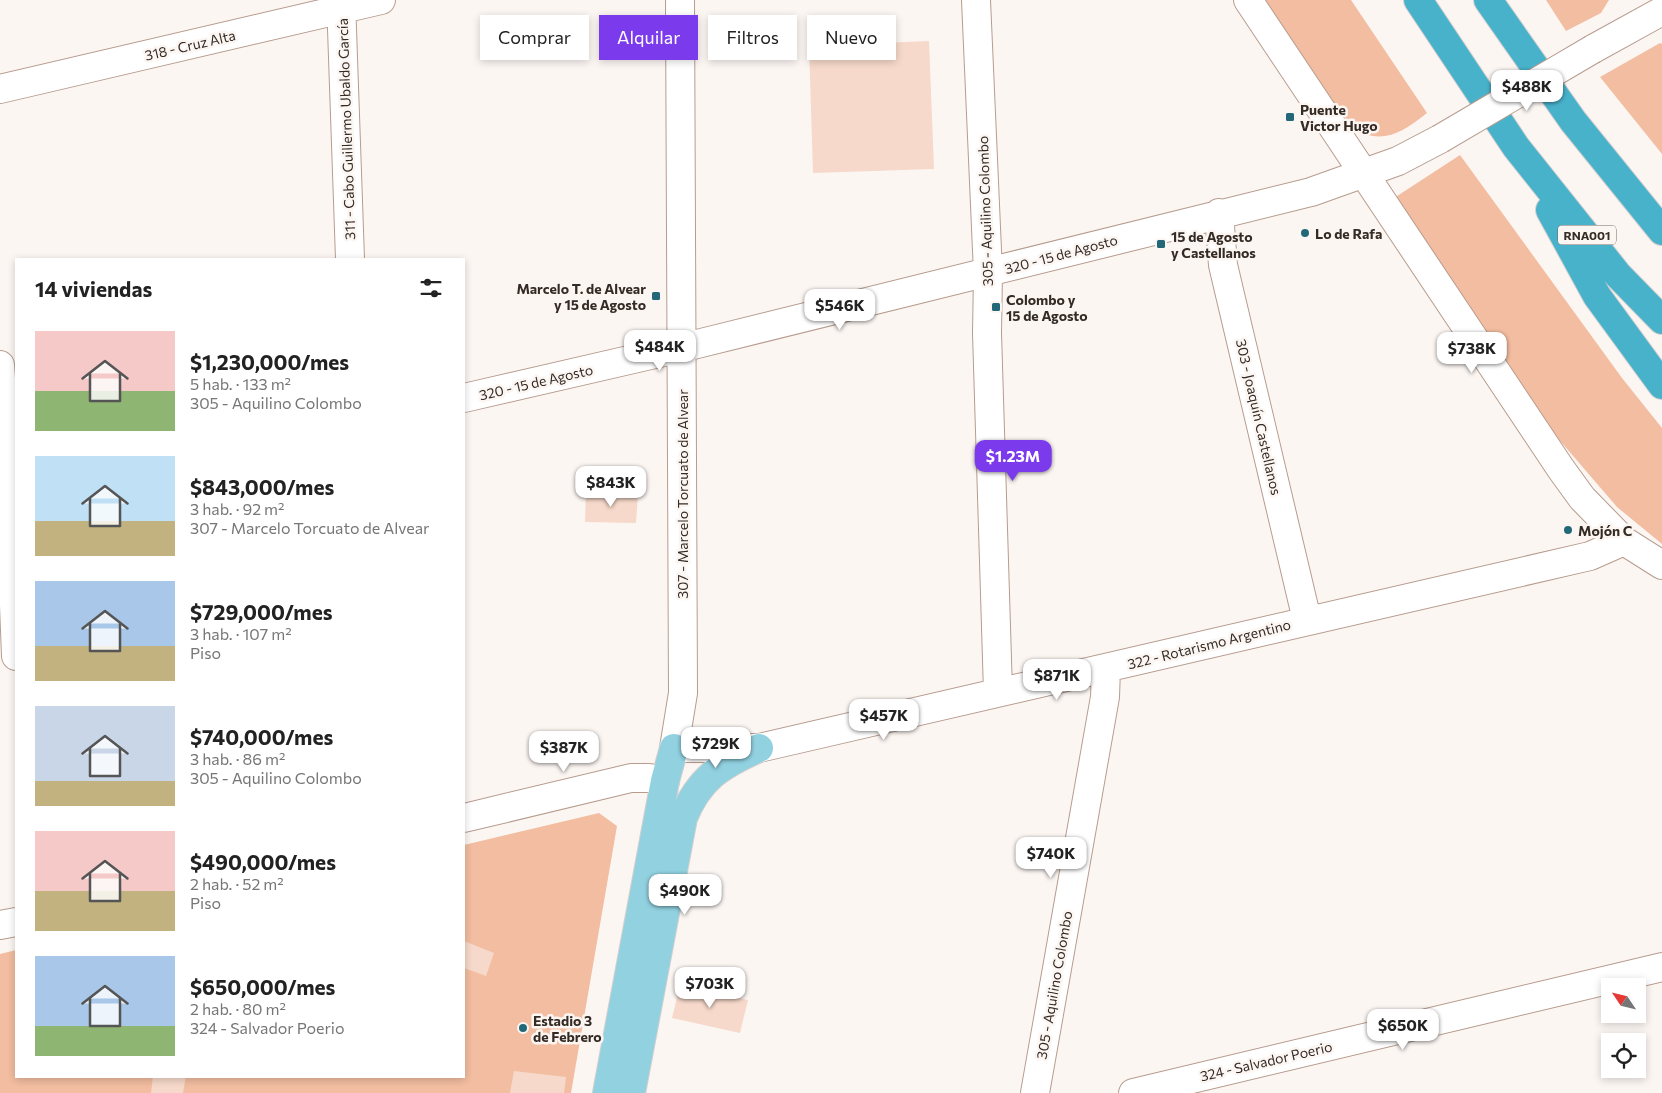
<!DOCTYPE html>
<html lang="es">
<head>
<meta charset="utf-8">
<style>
	:root { --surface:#fff; --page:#f6f6f6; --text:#222; --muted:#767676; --accent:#7c3aed }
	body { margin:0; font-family:Commissioner,sans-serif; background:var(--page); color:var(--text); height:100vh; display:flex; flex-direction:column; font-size:19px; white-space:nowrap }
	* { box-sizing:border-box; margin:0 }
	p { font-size:16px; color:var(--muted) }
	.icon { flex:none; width:28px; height:28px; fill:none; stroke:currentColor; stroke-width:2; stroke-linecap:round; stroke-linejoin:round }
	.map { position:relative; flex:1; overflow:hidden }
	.sheet { position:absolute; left:15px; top:258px; width:450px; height:820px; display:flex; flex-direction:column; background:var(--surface); border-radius:0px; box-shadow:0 2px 8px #0003 }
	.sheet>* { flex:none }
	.top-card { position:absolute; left:480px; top:15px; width:475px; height:45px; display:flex; gap:10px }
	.needle { width:32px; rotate:305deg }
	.tools { position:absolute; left:1601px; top:978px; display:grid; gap:10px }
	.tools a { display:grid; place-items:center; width:45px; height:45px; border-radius:0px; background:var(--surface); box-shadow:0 2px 8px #0003; font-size:25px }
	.price { position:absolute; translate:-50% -42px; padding:0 11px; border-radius:10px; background:#fff; color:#222; font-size:16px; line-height:32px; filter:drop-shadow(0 1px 2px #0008) }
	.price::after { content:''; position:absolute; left:50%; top:30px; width:15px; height:11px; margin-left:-8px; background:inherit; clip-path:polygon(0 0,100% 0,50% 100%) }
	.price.selected { background:var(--accent); color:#fff }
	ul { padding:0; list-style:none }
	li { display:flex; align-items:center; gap:15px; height:125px; padding:0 20px }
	li span { display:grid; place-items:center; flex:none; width:140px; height:100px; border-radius:0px; color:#555 }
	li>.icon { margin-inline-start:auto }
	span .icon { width:60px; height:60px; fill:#fffc; stroke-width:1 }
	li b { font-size:21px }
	h2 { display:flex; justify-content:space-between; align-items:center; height:60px; padding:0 20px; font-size:21px }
	.pill { padding:0 18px; border-radius:0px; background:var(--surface); box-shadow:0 2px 8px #0003; font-size:18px; line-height:45px }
	.pill.selected { background:var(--accent); color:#fff }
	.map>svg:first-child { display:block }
	.green { fill:#f2bda0 }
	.building { fill:#f6d9ca }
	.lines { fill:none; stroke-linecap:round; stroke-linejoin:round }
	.minor-casing { stroke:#b79c8e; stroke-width:30 }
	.major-casing { stroke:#d3d0cf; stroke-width:30 }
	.highway-casing { stroke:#d3d0cf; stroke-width:30 }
	.minor { stroke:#fff; stroke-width:28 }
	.major { stroke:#91d1e0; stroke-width:28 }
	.highway { stroke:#48b2cb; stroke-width:28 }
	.minor-bridge-casing { stroke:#b79c8e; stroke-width:30; stroke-linecap:butt }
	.minor-bridge { stroke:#fff; stroke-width:28 }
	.poi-dot { fill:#226878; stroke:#fcf6f3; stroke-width:2 }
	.labels { text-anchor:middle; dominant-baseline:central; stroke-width:5; stroke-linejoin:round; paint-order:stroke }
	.shield { fill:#fcf6f3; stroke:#716863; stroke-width:1 }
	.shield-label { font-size:12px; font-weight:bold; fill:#352b25 }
	.street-label { font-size:14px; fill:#352b25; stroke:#fcf6f3 }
	.poi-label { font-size:14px; font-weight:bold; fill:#352b25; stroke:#fcf6f3; text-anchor:start }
</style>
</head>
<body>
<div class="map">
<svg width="1662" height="1093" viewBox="0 0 1662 1093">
	<rect width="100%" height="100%" fill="#fcf6f3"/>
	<path class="green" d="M 1261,0 L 1351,0 L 1427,113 C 1401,134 1379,147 1348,125 Z
		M 1546,0 L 1609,0 L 1601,13 L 1566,31 Z
		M 1660,43 L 1662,44 L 1662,154 L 1600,77 Z
		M 1460,155 L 1622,378 L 1662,428 L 1662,544 L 1617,507 L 1531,407 L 1391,200 Z
		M 599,813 L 617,826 L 571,1093 L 0,1093 L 0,954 L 16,950 L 16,1076 L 464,1076 L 464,845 Z"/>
	<path class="building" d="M 929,41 L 934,169 L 813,173 L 809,46 Z
		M 586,492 L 638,495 L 636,523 L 585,522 Z
		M 464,941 L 494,953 L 486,976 L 464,968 Z
		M 680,985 L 748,1000 L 740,1033 L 672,1018 Z
		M 514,1071 L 566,1077 L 564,1093 L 510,1093 Z
		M 153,1076 L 186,1076 L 183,1093 L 151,1093 Z"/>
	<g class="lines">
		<g class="minor-casing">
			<path id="minor" d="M 341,0 L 350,259
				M 680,0 L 683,693 L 674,748 L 759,748 L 1590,556 L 1624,541
				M 976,0 L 988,273 L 987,333 L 998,692
				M 1248,0 L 1561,469 L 1582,498 L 1624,541 L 1662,565
				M 1593,49 L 1662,11
				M 0,89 L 381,0
				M 1219,213 L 1223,265 L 1307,620
				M 0,365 L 10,502 L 16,656
				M 464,398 L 681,348 L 1311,192 L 1398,161 L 1440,139
				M 464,818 L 631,778 L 649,778 L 665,781
				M 0,925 L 16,922
				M 1035,1093 L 1105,697 L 1106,669
				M 1133,1093 L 1662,967"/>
		</g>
		<g class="major-casing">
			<path id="major" d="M 607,1093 L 665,781 L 674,748
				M 631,1093 L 683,818 C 699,778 721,765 759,748"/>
		</g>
		<g class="highway-casing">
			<path id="highway" d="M 1418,0 L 1516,147 L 1618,275 L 1662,320
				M 1488,0 L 1573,121 L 1662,231
				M 1550,210 L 1597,296 L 1662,385"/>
		</g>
		<use href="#minor" class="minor"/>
		<use href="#major" class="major"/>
		<use href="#highway" class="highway"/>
		<g class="minor-bridge-casing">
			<path id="minor-bridge" d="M 1440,139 L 1593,49"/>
		</g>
		<use href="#minor-bridge" class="minor-bridge"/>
	</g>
	<g class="poi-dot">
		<rect x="1285" y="112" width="10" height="10" rx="2.5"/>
		<circle cx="1305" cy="233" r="5"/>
		<rect x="1156" y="239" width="10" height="10" rx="2.5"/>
		<rect x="651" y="291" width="10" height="10" rx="2.5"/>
		<rect x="991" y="302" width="10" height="10" rx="2.5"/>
		<circle cx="1568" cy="530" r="5"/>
		<circle cx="523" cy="1028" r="5"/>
	</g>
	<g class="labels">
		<rect class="shield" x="1558" y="225.5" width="58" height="19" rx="4"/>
		<g class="shield-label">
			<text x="1587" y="235">RNA001</text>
		</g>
		<g class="street-label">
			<text transform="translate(190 45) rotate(-13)">318 - Cruz Alta</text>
			<text transform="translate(346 129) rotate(-92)">311 - Cabo Guillermo Ubaldo García</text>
			<text transform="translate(985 211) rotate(-92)">305 - Aquilino Colombo</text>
			<text transform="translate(1061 254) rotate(-15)">320 - 15 de Agosto</text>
			<text transform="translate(536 382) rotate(-13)">320 - 15 de Agosto</text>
			<text transform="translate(1259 417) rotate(77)">303 - Joaquín Castellanos</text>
			<text transform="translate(682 494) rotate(-90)">307 - Marcelo Torcuato de Alvear</text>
			<text transform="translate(1209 644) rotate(-14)">322 - Rotarismo Argentino</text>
			<text transform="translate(1054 985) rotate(-80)">305 - Aquilino Colombo</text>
			<text transform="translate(1266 1061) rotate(-13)">324 - Salvador Poerio</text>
		</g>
		<g class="poi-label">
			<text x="1300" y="109">Puente<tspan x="1300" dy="16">Victor Hugo</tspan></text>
			<text x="1315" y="233">Lo de Rafa</text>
			<text x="1171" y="236">15 de Agosto<tspan x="1171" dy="16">y Castellanos</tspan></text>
			<text x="646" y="288" text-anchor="end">Marcelo T. de Alvear<tspan x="646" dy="16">y 15 de Agosto</tspan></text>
			<text x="1006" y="299">Colombo y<tspan x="1006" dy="16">15 de Agosto</tspan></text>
			<text x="1578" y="530">Mojón C</text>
			<text x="533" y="1020">Estadio 3<tspan x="533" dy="16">de Febrero</tspan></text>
		</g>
	</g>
</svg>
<div class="tools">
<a><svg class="needle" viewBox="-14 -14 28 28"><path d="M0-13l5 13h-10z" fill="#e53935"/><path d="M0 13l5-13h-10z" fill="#767676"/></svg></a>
<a><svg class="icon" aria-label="locate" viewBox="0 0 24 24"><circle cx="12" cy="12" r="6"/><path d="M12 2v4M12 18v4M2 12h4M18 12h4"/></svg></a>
</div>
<b class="price" style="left:1527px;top:112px">$488K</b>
<b class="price" style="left:840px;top:331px">$546K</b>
<b class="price" style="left:660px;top:372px">$484K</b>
<b class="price" style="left:1472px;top:374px">$738K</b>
<b class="price selected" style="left:1013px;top:482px">$1.23M</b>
<b class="price" style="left:611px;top:508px">$843K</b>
<b class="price" style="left:1057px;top:701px">$871K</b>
<b class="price" style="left:884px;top:741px">$457K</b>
<b class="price" style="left:716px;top:769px">$729K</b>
<b class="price" style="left:564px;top:773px">$387K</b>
<b class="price" style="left:1051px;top:879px">$740K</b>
<b class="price" style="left:685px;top:916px">$490K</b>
<b class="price" style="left:710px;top:1009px">$703K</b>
<b class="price" style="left:1403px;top:1051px">$650K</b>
<div class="top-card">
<a class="pill">Comprar</a>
<a class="pill selected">Alquilar</a>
<a class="pill">Filtros</a>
<a class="pill">Nuevo</a>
</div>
<section class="sheet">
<h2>14 viviendas<svg class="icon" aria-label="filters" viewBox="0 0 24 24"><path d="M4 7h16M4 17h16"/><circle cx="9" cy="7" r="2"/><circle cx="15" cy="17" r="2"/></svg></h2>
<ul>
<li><span style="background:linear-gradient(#f6c9c9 60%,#8fb573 0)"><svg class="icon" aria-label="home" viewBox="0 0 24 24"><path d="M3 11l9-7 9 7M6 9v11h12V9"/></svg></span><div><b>$1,230,000/mes</b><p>5 hab. · 133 m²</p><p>305 - Aquilino Colombo</p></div></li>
<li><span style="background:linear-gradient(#bfe0f5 65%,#c2b280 0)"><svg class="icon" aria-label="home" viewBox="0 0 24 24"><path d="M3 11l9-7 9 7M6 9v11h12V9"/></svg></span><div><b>$843,000/mes</b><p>3 hab. · 92 m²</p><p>307 - Marcelo Torcuato de Alvear</p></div></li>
<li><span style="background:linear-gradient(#a9c7e8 65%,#c2b280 0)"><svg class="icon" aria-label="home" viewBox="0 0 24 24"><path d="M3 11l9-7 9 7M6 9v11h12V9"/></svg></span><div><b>$729,000/mes</b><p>3 hab. · 107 m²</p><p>Piso</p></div></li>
<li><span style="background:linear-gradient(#c9d6e8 75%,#c2b280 0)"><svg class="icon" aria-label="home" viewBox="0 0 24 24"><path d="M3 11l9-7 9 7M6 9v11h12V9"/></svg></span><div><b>$740,000/mes</b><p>3 hab. · 86 m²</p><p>305 - Aquilino Colombo</p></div></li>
<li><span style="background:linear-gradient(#f6c9c9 60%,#c2b280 0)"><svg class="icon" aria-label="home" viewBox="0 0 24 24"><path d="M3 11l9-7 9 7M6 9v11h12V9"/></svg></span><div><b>$490,000/mes</b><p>2 hab. · 52 m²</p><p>Piso</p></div></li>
<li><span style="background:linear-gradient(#a9c7e8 70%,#8fb573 0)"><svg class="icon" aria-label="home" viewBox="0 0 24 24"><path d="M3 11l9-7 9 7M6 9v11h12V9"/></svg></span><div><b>$650,000/mes</b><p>2 hab. · 80 m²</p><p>324 - Salvador Poerio</p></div></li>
</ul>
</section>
</div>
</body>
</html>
